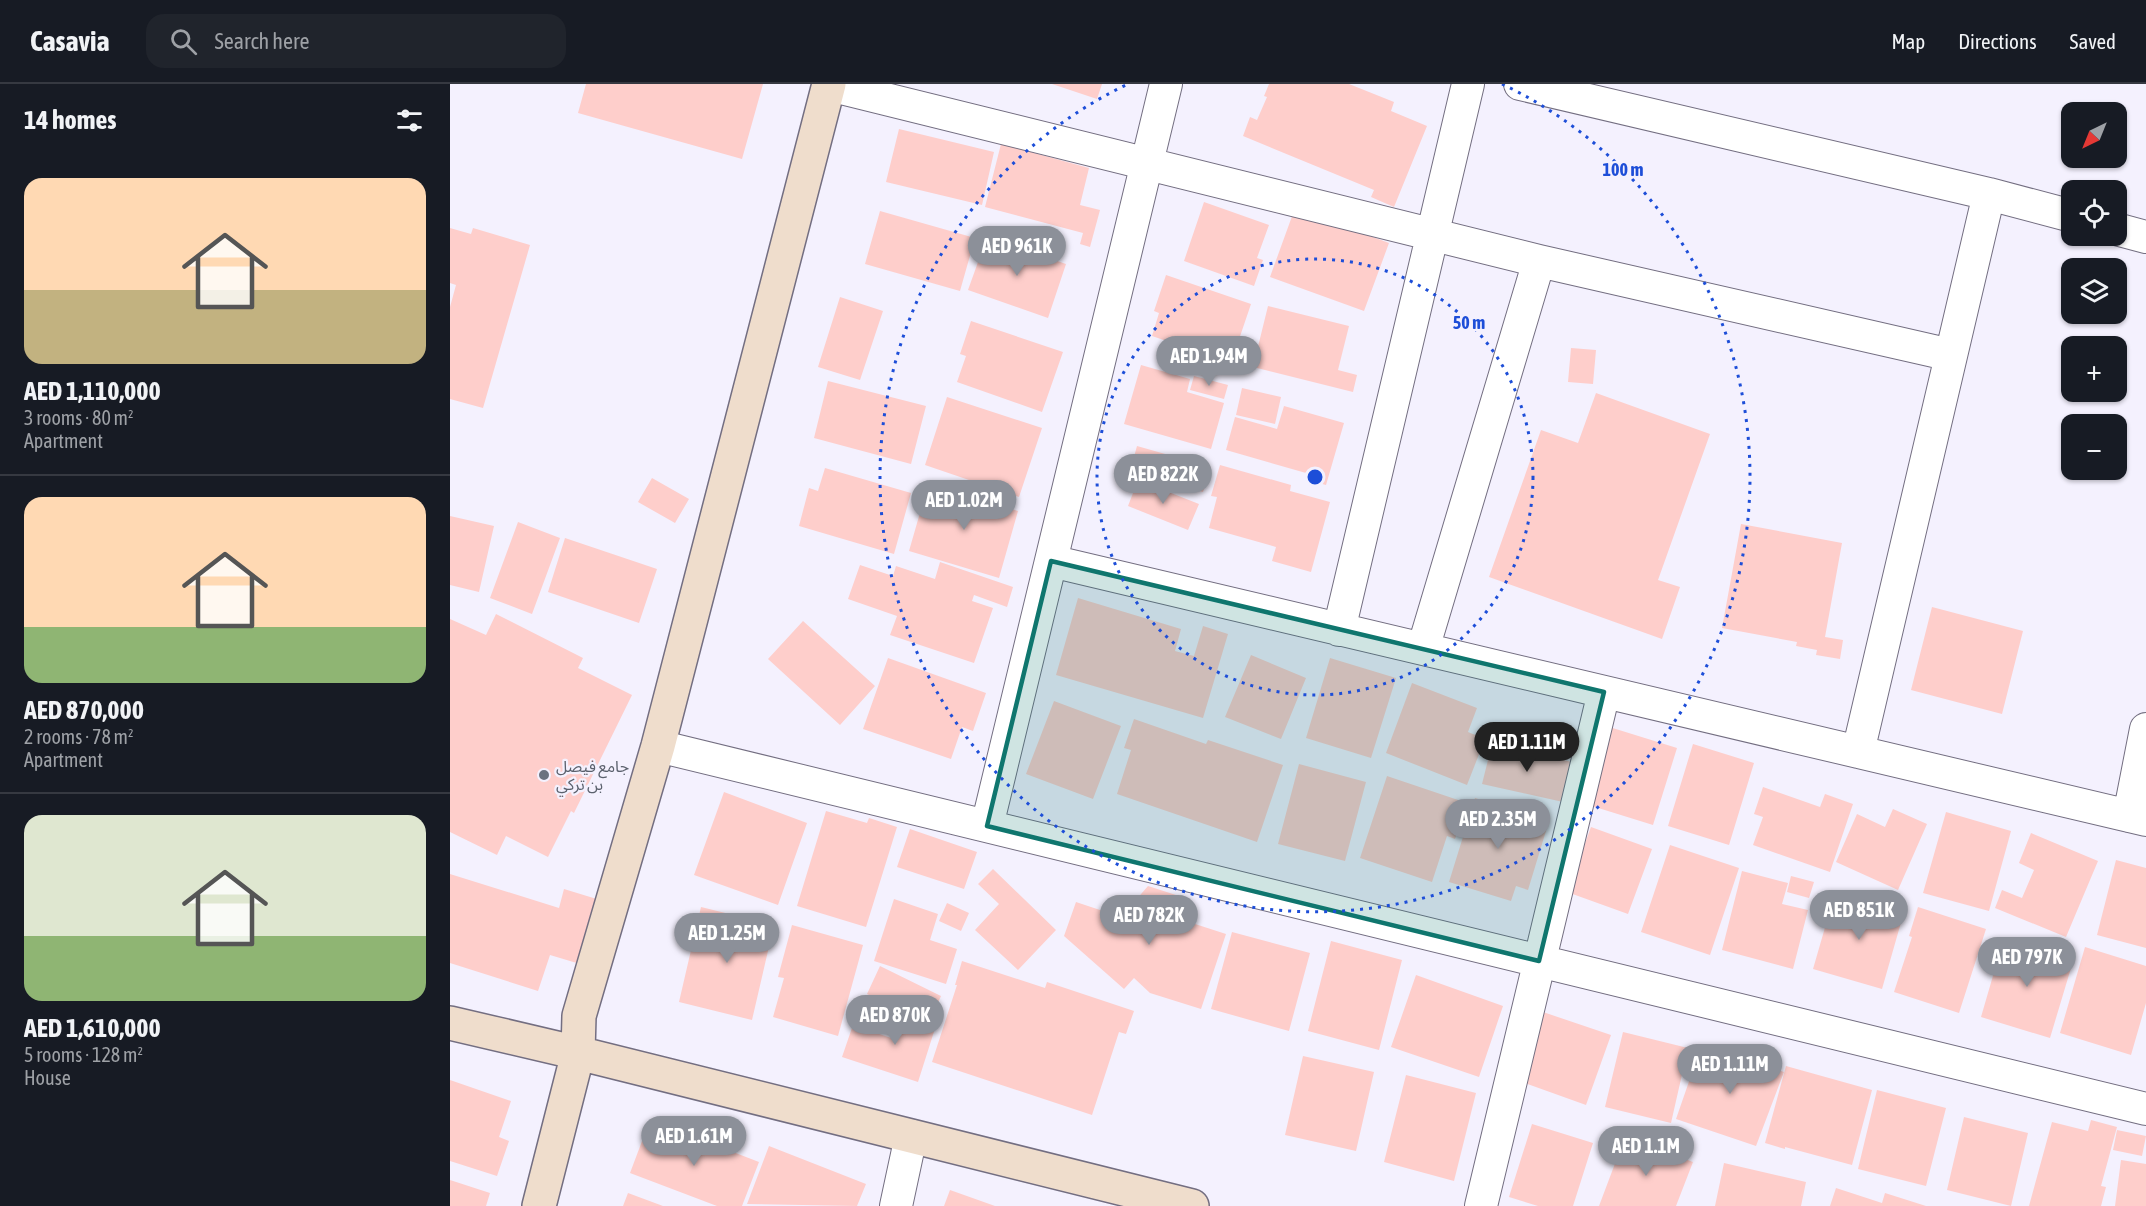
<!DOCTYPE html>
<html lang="en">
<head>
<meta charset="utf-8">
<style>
	:root { --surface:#171b24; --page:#20242c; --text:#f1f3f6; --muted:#9ea1a6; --line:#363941; --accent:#8c9099 }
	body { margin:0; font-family:"Asap Condensed","Noto Sans Arabic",sans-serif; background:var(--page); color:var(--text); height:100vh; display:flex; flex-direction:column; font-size:22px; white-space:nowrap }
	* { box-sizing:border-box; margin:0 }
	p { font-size:20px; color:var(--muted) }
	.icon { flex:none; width:33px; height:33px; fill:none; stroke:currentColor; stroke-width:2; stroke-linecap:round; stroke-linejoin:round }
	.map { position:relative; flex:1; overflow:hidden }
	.sheet { display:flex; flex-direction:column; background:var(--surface); width:450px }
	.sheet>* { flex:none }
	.needle { width:39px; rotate:223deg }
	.controls { position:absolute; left:1611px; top:18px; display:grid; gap:12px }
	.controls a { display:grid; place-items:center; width:66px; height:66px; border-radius:12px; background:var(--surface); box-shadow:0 2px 4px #0004; font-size:30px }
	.price { position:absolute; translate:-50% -51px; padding:0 14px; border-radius:21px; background:var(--accent); color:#fff; font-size:20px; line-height:39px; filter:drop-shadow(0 2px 3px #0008) }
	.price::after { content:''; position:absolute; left:50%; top:36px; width:18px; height:14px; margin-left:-9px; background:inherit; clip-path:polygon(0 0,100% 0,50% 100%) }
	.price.on { background:#222; color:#fff }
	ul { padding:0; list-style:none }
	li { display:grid; align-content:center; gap:12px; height:318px; padding:0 24px }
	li+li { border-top:2px solid var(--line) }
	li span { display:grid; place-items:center; height:186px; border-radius:18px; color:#555 }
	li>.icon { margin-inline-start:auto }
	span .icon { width:108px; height:108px; fill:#fffc; stroke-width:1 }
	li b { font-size:26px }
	h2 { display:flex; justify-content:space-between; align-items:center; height:72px; padding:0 24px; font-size:26px }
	header { display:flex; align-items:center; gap:36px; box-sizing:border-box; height:84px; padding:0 30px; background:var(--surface); border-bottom:2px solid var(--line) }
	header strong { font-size:28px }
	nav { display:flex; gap:33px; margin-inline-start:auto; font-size:21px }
	.search { width:420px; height:54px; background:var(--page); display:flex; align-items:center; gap:15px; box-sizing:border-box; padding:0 21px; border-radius:18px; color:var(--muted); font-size:22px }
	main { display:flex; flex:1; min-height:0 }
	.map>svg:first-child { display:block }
	.building { fill:#fececb }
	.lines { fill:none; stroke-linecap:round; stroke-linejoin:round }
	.street-casing { stroke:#736e81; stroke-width:34 }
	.secondary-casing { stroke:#736e81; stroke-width:36 }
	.street { stroke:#fff; stroke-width:32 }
	.secondary { stroke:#efddcc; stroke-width:33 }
	.marked { fill:#0f766e; fill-opacity:0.2; stroke:#0f766e; stroke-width:4.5; stroke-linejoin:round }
	.ring { fill:none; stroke:#1d4ed8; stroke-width:3; stroke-dasharray:3 6 }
	.worship-dot { fill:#6b7280; stroke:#f4f1fe; stroke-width:2 }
	.labels { text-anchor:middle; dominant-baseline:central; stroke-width:4.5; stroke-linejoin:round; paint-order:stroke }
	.worship-label { font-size:16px; fill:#5b616d; stroke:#f4f1fe; text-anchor:start }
	.centre { fill:#1d4ed8; stroke:#f4f1fe; stroke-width:3 }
	.ring-label { font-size:18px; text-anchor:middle; font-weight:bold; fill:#1d4ed8; stroke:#f4f1fe; stroke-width:4.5; stroke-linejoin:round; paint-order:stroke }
</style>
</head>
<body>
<header>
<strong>Casavia</strong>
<div class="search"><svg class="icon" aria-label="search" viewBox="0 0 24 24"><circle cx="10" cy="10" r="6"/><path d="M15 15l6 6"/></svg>Search here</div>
<nav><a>Map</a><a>Directions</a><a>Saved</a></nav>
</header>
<main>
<section class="sheet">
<h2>14 homes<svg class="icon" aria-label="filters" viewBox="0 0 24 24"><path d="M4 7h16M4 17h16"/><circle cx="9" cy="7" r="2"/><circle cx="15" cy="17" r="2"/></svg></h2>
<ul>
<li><span style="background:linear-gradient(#ffd9b3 60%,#c2b280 0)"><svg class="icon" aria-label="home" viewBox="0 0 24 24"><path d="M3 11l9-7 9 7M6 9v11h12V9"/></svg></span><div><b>AED 1,110,000</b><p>3 rooms · 80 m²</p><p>Apartment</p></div></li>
<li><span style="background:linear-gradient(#ffd9b3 70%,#8fb573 0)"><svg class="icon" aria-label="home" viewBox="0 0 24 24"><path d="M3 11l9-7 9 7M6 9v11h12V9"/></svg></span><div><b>AED 870,000</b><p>2 rooms · 78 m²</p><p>Apartment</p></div></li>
<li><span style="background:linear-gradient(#dfe7d0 65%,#8fb573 0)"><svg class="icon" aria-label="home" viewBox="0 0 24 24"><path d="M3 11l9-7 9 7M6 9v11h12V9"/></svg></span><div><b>AED 1,610,000</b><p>5 rooms · 128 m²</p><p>House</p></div></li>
</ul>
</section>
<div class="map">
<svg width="1696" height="1122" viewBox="0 0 1696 1122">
	<rect width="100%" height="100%" fill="#f4f1fe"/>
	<path class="building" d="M 136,0 L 313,0 L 292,75 L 128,29 Z
		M 602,0 L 652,0 L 647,15 Z
		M 819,0 L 899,0 L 944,18 L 941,27 L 977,42 L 944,123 L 921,113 L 924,106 L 793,52 L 800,33 L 807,36 L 817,13 L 814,12 Z
		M 449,45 L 544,68 L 532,121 L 436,98 Z
		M 551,60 L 639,84 L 630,121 L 650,126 L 640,163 L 630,160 L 633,149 L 535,123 Z
		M 754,118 L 819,141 L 807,174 L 813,176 L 804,202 L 734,177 Z
		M 845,124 L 939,159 L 914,227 L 820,193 Z
		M 430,127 L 525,154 L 510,207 L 415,180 Z
		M 0,144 L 21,150 L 23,144 L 80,161 L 33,324 L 0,315 L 0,223 L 6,201 L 0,199 Z
		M 537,153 L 616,180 L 598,234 L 518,206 Z
		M 716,191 L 801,220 L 781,279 L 702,252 L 709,229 L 704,227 Z
		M 390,213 L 433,227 L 410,296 L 368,283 Z
		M 818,222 L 899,242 L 888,286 L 907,291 L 903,308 L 803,283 Z
		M 521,237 L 613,268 L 592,328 L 507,298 L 516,272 L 510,270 Z
		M 1121,264 L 1146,266 L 1143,300 L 1118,298 Z
		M 691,281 L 740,295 L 737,308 L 774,319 L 761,365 L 674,340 Z
		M 744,292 L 778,301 L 774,315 L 740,306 Z
		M 378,297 L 476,322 L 461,380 L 364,354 Z
		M 792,304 L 831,313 L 825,340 L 786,331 Z
		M 1146,309 L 1260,350 L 1208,496 L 1230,503 L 1212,555 L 1039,493 L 1091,346 L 1128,359 Z
		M 497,313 L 592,344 L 569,413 L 475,381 Z
		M 834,322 L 894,339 L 876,401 L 861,397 L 863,391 L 776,366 L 785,333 L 827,345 Z
		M 687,362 L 761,383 L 753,408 L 680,387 Z
		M 770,381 L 841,401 L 840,407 L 880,418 L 861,488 L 822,477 L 826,463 L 759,444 L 767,413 L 761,412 Z
		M 375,384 L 461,409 L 444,470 L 349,442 L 359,404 L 368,407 Z
		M 202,394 L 239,415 L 225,439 L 188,418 Z
		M 688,396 L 749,420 L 738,446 L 678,422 Z
		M 478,401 L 568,427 L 549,494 L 459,467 Z
		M 0,432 L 44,442 L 29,508 L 0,501 Z
		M 68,438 L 110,454 L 82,530 L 40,514 Z
		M 1291,440 L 1392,459 L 1375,553 L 1393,556 L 1390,575 L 1366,571 L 1367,566 L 1346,562 L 1347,558 L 1272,544 Z
		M 115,454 L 207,485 L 189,539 L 98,508 Z
		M 490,478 L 563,503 L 557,523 L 524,511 L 522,517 L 543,524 L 524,579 L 440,551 L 447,532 L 398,515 L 410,481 L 443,492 L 446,482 L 485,495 Z
		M 628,514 L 731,545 L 725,567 L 744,572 L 753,542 L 778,550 L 753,634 L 606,591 Z
		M 1482,523 L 1573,547 L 1552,630 L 1461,606 Z
		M 46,530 L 133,574 L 128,584 L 182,611 L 124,729 L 121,727 L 98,773 L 56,752 L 47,771 L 0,748 L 0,535 L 36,551 Z
		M 353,537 L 425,602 L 390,641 L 318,575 Z
		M 801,571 L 856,594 L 831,655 L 775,633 Z
		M 438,574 L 536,609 L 523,647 L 512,643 L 501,675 L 413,645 Z
		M 880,574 L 946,594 L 921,674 L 856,654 Z
		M 962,599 L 1027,624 L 1018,648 L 1035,655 L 1017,701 L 936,669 Z
		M 604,617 L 671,642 L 643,715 L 576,690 Z
		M 684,635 L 756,660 L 758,656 L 833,681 L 807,758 L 667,710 L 681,666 L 674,664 Z
		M 1153,641 L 1227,664 L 1203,741 L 1129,718 Z
		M 1042,660 L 1122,678 L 1113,718 L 1032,700 Z
		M 1243,660 L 1304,679 L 1279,761 L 1218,742 Z
		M 849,680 L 916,698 L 895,777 L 828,760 Z
		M 937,692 L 1017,719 L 1005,755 L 997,752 L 982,798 L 910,774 Z
		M 1313,703 L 1370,723 L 1375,710 L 1403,720 L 1380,788 L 1303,761 L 1313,733 L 1304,730 Z
		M 274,708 L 357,739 L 328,821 L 244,791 Z
		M 1025,714 L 1099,737 L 1078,806 L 1066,802 L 1061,817 L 999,798 Z
		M 1443,725 L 1477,740 L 1448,806 L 1386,778 L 1407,730 L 1435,743 Z
		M 376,727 L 417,739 L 419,734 L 447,743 L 416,843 L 347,822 Z
		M 1496,728 L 1561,747 L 1539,827 L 1473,809 Z
		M 1141,743 L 1202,765 L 1178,830 L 1117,808 Z
		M 460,745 L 527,768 L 514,805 L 447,783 Z
		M 1581,749 L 1648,777 L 1616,853 L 1545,824 L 1552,806 L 1572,814 L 1584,786 L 1569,779 Z
		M 1220,761 L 1289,784 L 1260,871 L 1191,848 Z
		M 1666,776 L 1696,784 L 1696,864 L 1647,851 Z
		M 543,785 L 606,846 L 568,886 L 525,846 L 549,820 L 528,800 Z
		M 1292,787 L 1338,799 L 1332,820 L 1358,826 L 1343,885 L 1272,866 Z
		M 0,790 L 109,824 L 114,805 L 150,816 L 130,880 L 100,871 L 88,907 L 0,879 Z
		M 1341,792 L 1364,798 L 1359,814 L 1337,808 Z
		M 698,802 L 729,812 L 724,828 L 706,822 L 714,830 L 776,850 L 751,925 L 700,909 L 684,894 L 674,905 L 614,852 L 626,818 L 653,827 L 667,811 L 685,817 Z
		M 1385,809 L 1454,828 L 1432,905 L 1363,885 Z
		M 444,815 L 488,830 L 480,856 L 507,865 L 496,900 L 424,877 Z
		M 497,819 L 519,829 L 511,847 L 489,837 Z
		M 251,823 L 324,841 L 302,936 L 229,918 Z
		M 1468,823 L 1536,845 L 1509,929 L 1444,908 L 1462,853 L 1459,852 Z
		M 342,841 L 413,861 L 388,952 L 323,933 L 334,894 L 328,893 Z
		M 782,848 L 860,869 L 839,947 L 761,925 Z
		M 1554,854 L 1624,874 L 1600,954 L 1531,933 Z
		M 881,857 L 952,876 L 929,966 L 858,947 Z
		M 1635,863 L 1696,882 L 1696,919 L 1681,971 L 1610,949 Z
		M 512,877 L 595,904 L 597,898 L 684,927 L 676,950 L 669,948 L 642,1031 L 482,978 L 507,901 L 505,901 Z
		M 430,882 L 491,912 L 482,932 L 445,915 L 442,922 L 417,910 Z
		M 966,891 L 1053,922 L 1029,993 L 941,963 Z
		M 415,920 L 446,930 L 440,950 L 408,940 Z
		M 451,923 L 488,935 L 468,998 L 392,973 L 403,941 L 441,954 Z
		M 1093,928 L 1161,951 L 1136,1021 L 1069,997 Z
		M 1173,948 L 1238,964 L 1221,1039 L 1155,1023 Z
		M 1252,960 L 1334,988 L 1306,1062 L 1226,1035 Z
		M 853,972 L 924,988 L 906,1067 L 835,1051 Z
		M 1336,982 L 1422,1006 L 1402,1081 L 1335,1063 L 1335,1065 L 1315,1059 Z
		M 956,991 L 1026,1009 L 1004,1097 L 934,1078 Z
		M 0,996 L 61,1017 L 49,1053 L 59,1057 L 47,1092 L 0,1077 Z
		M 1427,1006 L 1496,1024 L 1476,1102 L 1408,1085 Z
		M 1514,1033 L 1578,1049 L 1561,1122 L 1497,1106 Z
		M 200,1036 L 309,1078 L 292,1122 L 267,1122 L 180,1089 Z
		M 1641,1036 L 1667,1043 L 1651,1102 L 1656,1103 L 1651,1122 L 1579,1122 L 1602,1038 L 1638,1047 Z
		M 1082,1040 L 1143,1059 L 1123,1122 L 1088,1122 L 1059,1113 Z
		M 1667,1046 L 1696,1052 L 1692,1072 L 1663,1066 Z
		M 1175,1053 L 1243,1078 L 1226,1122 L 1149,1122 Z
		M 319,1062 L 416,1100 L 407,1122 L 297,1120 Z
		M 1671,1076 L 1696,1080 L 1696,1122 L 1665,1122 Z
		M 1274,1079 L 1356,1098 L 1351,1122 L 1265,1122 Z
		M 0,1096 L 40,1109 L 36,1122 L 0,1122 Z
		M 1386,1104 L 1432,1119 L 1435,1109 L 1476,1122 L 1380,1122 Z
		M 500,1106 L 545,1122 L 494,1122 Z
		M 178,1109 L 213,1122 L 173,1122 Z"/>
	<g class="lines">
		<g class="street-casing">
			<path id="street" d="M 1070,0 L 1539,110 L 1622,132
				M 379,1 L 1089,177 L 1501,271
				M 1666,145 L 1696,153
				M 601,477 L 1696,736
				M 889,546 L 1018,0
				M 973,565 L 1089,177
				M 208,662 L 1696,1025
				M 1408,668 L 1539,110
				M 1679,732 L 1696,645
				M 537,742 L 716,0
				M 446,1122 L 461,1052
				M 1031,1122 L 1154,608"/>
		</g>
		<g class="secondary-casing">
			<path id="secondary" d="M 0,939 L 128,969 L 742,1122
				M 89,1122 L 128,969 L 129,932 L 208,662 L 379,0"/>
		</g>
		<use href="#street" class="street"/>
		<use href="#secondary" class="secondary"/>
	</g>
	<path class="marked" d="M 601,477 L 1154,608 L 1089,877 L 537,742 Z"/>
	<g class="ring">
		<circle cx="865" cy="393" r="218"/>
		<path d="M1052 0A435 435 0 1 1 678 0"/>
	</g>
	<circle class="worship-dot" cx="94" cy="691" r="6"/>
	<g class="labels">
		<g class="worship-label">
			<text x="106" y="682">جامع فيصل<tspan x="106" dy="18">بن تركي</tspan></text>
		</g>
	</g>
	<circle cx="865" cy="393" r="9" class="centre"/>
	<g class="ring-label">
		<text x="1173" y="92">100 m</text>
		<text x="1019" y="245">50 m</text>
	</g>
</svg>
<div class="controls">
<a><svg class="needle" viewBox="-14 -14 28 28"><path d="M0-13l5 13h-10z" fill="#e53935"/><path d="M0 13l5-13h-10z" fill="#9ea1a6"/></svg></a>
<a><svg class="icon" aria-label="locate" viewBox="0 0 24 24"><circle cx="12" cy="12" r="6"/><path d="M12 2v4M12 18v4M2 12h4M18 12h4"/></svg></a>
<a><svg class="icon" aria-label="layers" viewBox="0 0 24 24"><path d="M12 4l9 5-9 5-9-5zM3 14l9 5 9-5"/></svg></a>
<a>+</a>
<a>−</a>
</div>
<b class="price" style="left:567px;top:193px">AED 961K</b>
<b class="price" style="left:759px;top:303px">AED 1.94M</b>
<b class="price" style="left:713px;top:421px">AED 822K</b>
<b class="price" style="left:514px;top:447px">AED 1.02M</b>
<b class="price on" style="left:1077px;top:689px">AED 1.11M</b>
<b class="price" style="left:1048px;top:766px">AED 2.35M</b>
<b class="price" style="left:1409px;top:857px">AED 851K</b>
<b class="price" style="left:699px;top:862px">AED 782K</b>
<b class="price" style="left:277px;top:880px">AED 1.25M</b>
<b class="price" style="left:1577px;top:904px">AED 797K</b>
<b class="price" style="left:445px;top:962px">AED 870K</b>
<b class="price" style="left:1280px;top:1011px">AED 1.11M</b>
<b class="price" style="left:244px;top:1083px">AED 1.61M</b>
<b class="price" style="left:1196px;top:1093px">AED 1.1M</b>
</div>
</main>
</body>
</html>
